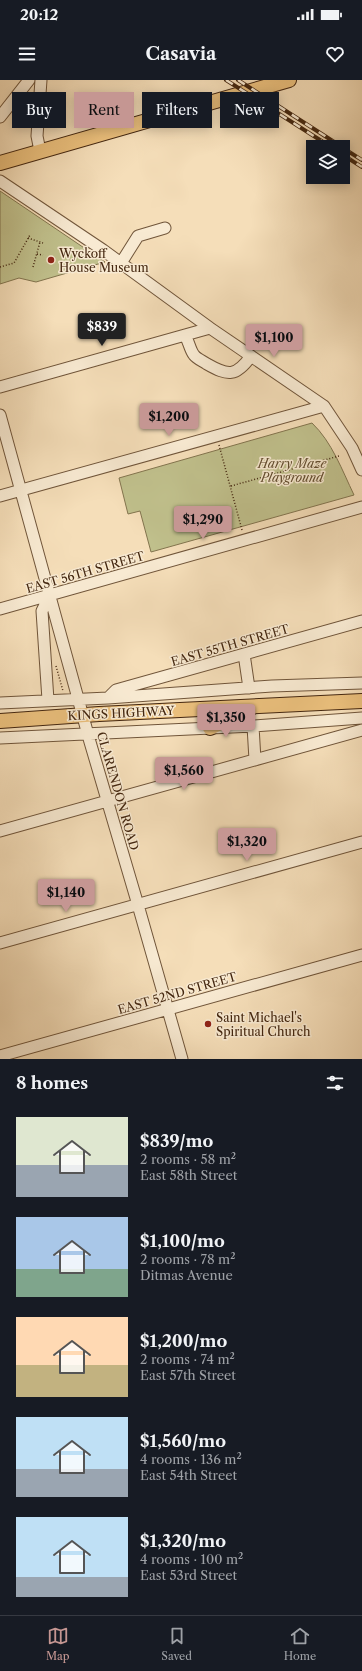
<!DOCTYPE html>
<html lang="en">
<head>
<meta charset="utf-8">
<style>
	:root { --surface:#171b24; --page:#242831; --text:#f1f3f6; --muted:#9ea1a6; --line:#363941; --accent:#c59692 }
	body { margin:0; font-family:"Libre Caslon Text",serif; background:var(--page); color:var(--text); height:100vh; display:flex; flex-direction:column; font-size:15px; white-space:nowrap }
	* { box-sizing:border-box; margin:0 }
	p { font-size:13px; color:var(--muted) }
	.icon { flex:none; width:22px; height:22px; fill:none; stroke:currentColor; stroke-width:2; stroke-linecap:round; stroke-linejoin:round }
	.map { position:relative; height:979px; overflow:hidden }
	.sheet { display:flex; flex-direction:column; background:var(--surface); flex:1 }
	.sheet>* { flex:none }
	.guide { position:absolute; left:12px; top:12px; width:338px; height:36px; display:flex; gap:8px }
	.controls { position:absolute; left:306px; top:60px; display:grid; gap:8px }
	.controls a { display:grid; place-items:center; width:44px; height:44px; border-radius:0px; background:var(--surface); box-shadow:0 2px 10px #0003; font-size:20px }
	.price { position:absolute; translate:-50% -34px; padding:0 9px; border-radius:4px; background:var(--accent); color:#111; font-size:13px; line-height:26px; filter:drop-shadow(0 1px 2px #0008) }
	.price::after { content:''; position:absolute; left:50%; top:24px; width:12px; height:9px; margin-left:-6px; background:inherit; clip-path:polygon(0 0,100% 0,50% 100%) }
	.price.selected { background:#222; color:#fff }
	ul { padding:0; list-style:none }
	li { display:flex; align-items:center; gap:12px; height:100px; padding:0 16px }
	li span { display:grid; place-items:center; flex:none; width:112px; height:80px; border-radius:0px; color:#555 }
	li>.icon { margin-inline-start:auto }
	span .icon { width:48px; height:48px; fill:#fffc; stroke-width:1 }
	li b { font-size:17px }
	h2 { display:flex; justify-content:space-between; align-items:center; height:48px; padding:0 16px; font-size:17px }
	.tag { padding:0 14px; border-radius:0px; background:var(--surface); box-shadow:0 2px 10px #0003; font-size:14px; line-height:36px }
	.tag.selected { background:var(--accent); color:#111 }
	.status { display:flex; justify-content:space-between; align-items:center; height:28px; padding:0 20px; background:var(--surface); direction:ltr }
	.status svg { height:11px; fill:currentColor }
	header { display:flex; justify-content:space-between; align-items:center; height:52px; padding:0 16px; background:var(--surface); font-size:18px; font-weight:700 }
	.tab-bar { display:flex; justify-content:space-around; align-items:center; height:56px; border-top:1px solid var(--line); background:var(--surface); font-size:11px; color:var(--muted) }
	.tab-bar a { display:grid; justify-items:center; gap:2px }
	.tab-bar .selected { color:var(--accent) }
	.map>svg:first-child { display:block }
	.green { fill:#c0c08c; stroke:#82744e }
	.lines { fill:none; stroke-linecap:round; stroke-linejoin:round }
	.minor-casing { stroke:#70553a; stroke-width:13 }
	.major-casing { stroke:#442710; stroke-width:16 }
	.path { stroke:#442710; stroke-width:1.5; stroke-dasharray:1 2; stroke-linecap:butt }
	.minor { stroke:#f8ead2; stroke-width:11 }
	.major { stroke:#eabf7c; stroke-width:14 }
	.rail-casing { stroke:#442710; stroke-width:4 }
	.rail { stroke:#f8ead2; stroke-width:2.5; stroke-dasharray:8; stroke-linecap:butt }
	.poi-dot { fill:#8f2418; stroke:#f8ead2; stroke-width:1.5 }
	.labels { text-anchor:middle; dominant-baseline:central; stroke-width:3; stroke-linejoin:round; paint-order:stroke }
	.poi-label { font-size:12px; fill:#442710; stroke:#f8ead2; text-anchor:start }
	.park-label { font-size:12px; font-style:italic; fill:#634d2f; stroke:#f8ead2 }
	.street-label { font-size:12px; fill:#442710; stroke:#f8ead2 }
</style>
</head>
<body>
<div class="status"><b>20:12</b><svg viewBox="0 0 49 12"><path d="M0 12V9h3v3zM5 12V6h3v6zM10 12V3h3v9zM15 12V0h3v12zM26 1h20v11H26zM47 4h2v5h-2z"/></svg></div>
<header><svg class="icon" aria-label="menu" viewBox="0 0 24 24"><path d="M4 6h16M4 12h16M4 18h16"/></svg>Casavia<svg class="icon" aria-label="heart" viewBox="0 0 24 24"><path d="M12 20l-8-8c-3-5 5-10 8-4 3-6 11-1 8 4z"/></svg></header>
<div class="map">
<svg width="362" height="979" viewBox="0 0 362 979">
	<rect width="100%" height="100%" fill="#f5deb9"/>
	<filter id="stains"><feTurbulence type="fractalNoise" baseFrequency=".005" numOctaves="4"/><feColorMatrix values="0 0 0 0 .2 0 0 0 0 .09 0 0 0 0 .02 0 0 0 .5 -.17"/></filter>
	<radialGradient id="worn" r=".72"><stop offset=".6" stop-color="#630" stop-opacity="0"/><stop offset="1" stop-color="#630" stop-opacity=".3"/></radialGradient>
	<path class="green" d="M 0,111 L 105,182 L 36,202 L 19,198 L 0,204 Z
		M 312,343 C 332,362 342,390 354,415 L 151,472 L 140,431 L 128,434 L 119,398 Z"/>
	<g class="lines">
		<g class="minor-casing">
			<path id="minor" d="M 16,17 L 39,37
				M 0,37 L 29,0
				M 40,71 L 37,56 L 41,0
				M 0,101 L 103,170 L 210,248 L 324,326 L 352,368 L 362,390
				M 121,183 L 138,156 L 165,148
				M 185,255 C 189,262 190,270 194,275 C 197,279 203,281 207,284 C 228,296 236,297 251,276
				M 0,307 L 210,248
				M 0,335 L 90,662 L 138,825 L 182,979
				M 0,416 L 324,326
				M 0,529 L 362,427
				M 244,574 L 249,608
				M 109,617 L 116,610 L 362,541
				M 48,620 L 42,531 L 50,515
				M 0,623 L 108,618 L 272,606 L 362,603
				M 253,646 L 255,680
				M 0,658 L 253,646 L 362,638
				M 0,751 L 362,650
				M 0,863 L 362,762
				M 0,976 L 362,875"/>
		</g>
		<g class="major-casing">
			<path id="major" d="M 0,83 L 289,0
				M 0,641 L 99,634 L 362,621
				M 210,648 L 250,629"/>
		</g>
		<path class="path" d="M 28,158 L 43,163
			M 37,174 L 43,175
			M 0,187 L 14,183 L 30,155
			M 33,187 L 40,162
			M 219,365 L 242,450
			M 231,406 L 339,376
			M 56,586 L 63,611"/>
		<use href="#minor" class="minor"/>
		<use href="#major" class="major"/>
		<g class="rail-casing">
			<path id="rail" d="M 226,0 L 331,67
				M 238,0 L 342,67
				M 343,68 L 362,80
				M 343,75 L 362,87"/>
		</g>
		<use href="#rail" class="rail"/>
	</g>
	<g class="poi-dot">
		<circle cx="51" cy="180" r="4"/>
		<circle cx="208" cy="944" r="4"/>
	</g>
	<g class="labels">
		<g class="poi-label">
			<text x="59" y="173">Wyckoff<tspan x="59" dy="14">House Museum</tspan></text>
			<text x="216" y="937">Saint Michael's<tspan x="216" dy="14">Spiritual Church</tspan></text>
		</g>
		<g class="park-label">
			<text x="292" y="383">Harry Maze<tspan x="292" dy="14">Playground</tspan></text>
		</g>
		<g class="street-label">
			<text transform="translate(85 492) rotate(-16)">EAST 56TH STREET</text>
			<text transform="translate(230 565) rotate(-16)">EAST 55TH STREET</text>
			<text transform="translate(121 633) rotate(-3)">KINGS HIGHWAY</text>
			<text transform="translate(118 711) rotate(74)">CLARENDON ROAD</text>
			<text transform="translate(177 913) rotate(-16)">EAST 52ND STREET</text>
		</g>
	</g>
	<rect width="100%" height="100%" filter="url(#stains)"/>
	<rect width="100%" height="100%" fill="url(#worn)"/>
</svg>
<div class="controls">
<a><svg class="icon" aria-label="layers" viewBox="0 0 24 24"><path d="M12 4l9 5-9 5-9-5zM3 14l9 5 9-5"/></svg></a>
</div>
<b class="price selected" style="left:102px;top:267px">$839</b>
<b class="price" style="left:274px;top:278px">$1,100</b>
<b class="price" style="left:169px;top:357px">$1,200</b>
<b class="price" style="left:203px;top:460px">$1,290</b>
<b class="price" style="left:226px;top:658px">$1,350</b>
<b class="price" style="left:184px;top:711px">$1,560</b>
<b class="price" style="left:247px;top:782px">$1,320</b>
<b class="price" style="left:66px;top:833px">$1,140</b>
<div class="guide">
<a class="tag">Buy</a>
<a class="tag selected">Rent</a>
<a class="tag">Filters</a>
<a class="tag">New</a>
</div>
</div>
<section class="sheet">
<h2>8 homes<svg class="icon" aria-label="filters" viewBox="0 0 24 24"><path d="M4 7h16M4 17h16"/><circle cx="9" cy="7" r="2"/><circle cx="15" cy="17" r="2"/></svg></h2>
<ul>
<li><span style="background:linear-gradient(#dfe7d0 60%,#9aa5b1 0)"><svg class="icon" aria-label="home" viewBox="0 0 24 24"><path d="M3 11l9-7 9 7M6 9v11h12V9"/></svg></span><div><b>$839/mo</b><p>2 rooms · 58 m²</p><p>East 58th Street</p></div></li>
<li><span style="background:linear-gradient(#a9c7e8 65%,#7fa58c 0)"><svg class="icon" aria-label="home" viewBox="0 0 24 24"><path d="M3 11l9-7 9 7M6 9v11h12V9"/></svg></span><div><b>$1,100/mo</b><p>2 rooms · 78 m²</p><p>Ditmas Avenue</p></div></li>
<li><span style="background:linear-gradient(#ffd9b3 60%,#c2b280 0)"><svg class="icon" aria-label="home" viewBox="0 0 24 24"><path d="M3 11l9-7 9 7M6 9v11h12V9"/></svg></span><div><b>$1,200/mo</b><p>2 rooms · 74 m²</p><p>East 57th Street</p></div></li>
<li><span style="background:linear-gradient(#bfe0f5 65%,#9aa5b1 0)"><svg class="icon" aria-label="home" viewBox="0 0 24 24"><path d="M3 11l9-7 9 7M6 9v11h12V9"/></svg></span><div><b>$1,560/mo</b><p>4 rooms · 136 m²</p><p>East 54th Street</p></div></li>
<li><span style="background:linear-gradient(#bfe0f5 75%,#9aa5b1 0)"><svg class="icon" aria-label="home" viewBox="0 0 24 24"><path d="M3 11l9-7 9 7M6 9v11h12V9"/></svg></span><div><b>$1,320/mo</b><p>4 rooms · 100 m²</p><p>East 53rd Street</p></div></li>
</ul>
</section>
<nav class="tab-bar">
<a class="selected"><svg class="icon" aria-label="map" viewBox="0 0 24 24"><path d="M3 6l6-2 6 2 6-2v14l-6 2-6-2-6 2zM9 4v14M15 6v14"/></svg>Map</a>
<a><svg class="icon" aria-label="saved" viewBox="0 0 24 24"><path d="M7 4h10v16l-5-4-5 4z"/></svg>Saved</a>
<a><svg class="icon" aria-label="home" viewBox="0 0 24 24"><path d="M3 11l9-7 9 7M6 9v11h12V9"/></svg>Home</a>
</nav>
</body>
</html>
